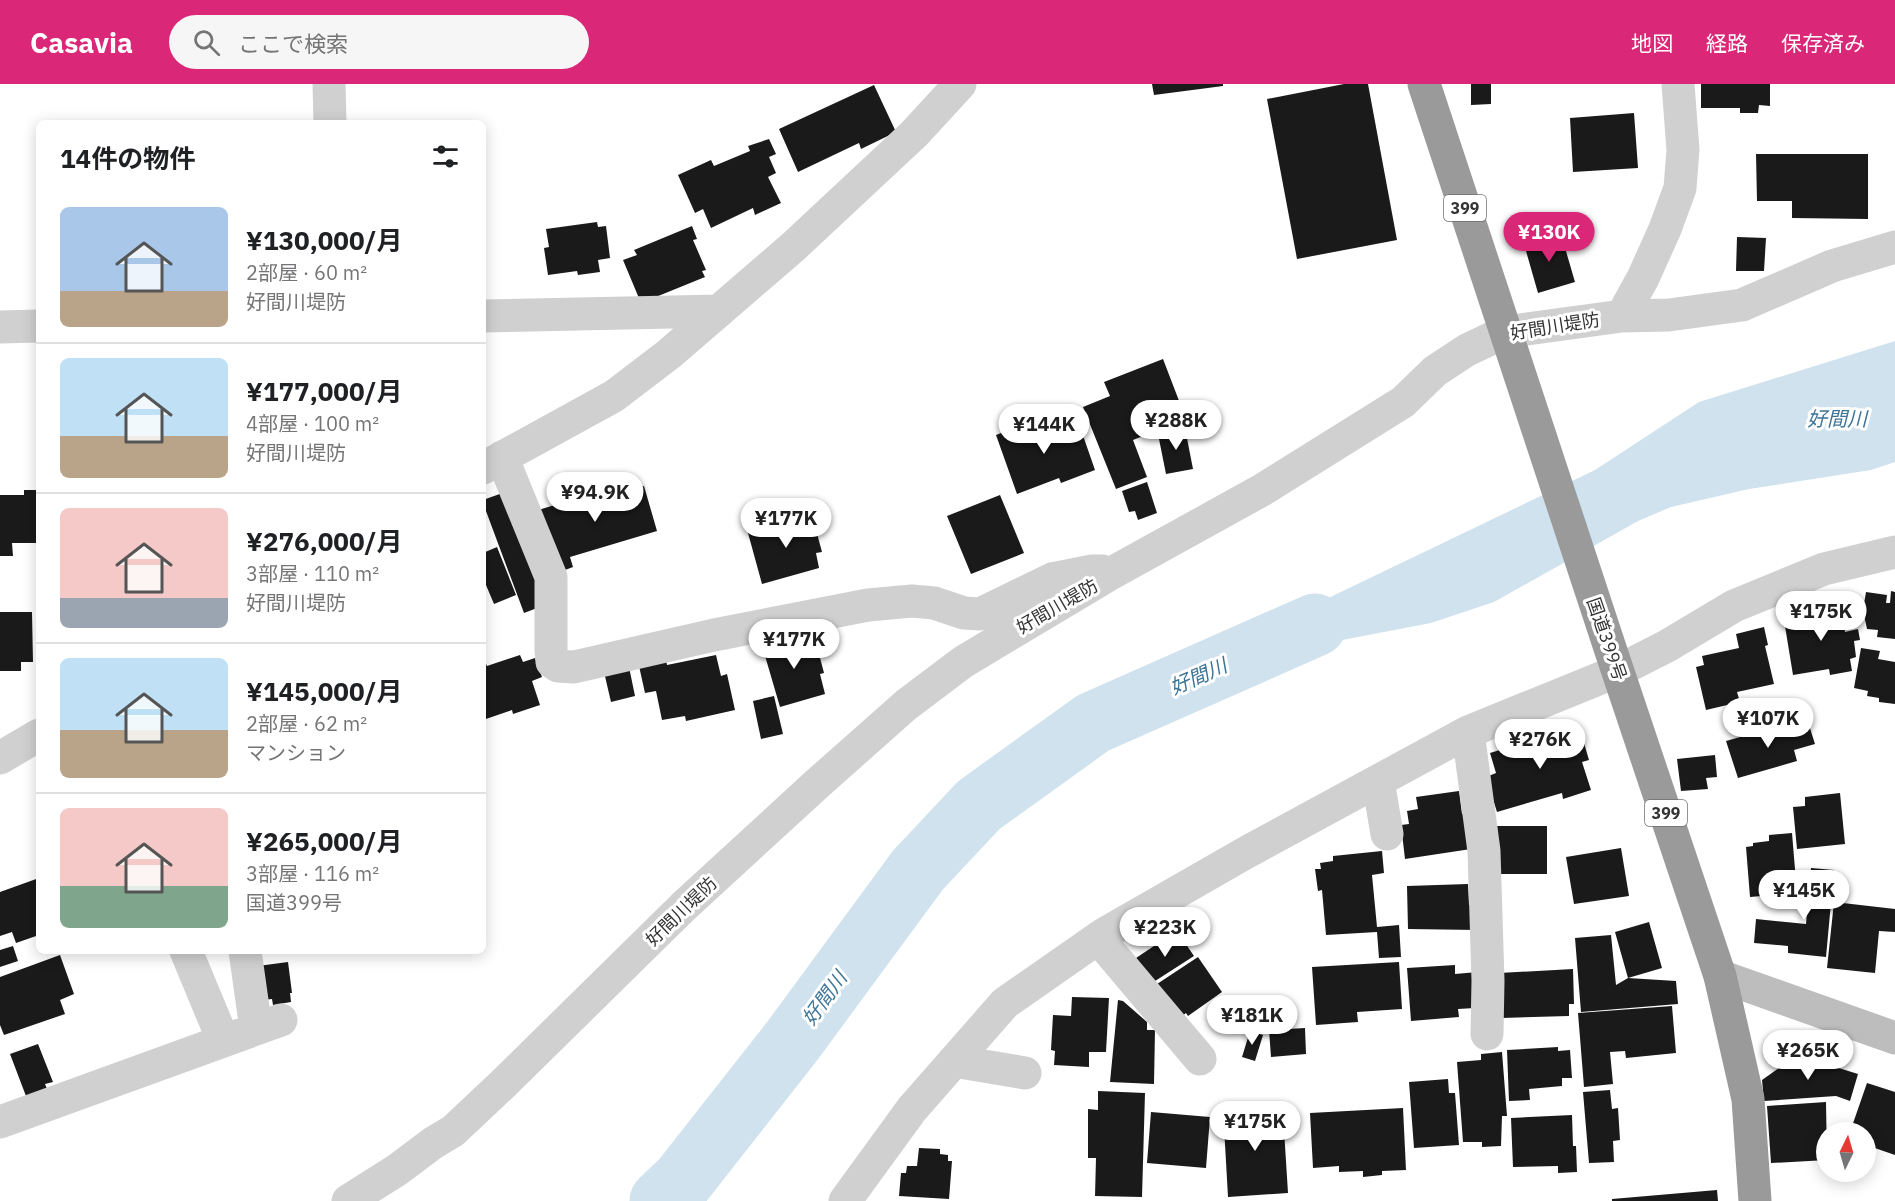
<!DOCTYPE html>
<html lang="ja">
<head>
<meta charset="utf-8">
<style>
	:root { --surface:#fff; --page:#f6f6f6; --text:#202124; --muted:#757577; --line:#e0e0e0; --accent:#db2777 }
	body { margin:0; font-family:"IBM Plex Sans","Noto Sans JP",sans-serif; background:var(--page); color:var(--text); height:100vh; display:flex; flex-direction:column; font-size:22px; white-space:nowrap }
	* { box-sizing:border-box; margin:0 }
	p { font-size:20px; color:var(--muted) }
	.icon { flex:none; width:33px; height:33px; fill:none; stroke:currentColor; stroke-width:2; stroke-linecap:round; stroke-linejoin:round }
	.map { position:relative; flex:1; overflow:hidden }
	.drawer { position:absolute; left:36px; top:36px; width:450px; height:834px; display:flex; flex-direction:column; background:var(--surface); border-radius:9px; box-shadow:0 3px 15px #0003 }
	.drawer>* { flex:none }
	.needle { width:39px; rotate:5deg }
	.fabs { position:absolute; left:1816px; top:1038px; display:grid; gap:12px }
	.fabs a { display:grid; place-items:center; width:60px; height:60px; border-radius:50%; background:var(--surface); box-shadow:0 3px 15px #0003; font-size:30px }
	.price { position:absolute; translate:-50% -51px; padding:0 14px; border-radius:21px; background:#fff; color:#222; font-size:20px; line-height:39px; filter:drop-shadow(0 2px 3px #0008) }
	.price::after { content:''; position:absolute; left:50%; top:36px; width:18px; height:14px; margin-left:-9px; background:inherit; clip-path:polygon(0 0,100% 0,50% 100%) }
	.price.current { background:var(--accent); color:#fff }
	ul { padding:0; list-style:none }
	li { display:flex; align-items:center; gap:18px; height:150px; padding:0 24px }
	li+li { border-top:2px solid var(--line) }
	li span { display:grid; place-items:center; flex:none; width:168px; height:120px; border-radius:9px; color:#555 }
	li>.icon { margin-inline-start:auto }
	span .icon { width:72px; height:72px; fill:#fffc; stroke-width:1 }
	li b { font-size:26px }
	h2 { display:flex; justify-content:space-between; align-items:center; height:72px; padding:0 24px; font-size:26px }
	header { display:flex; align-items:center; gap:36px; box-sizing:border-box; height:84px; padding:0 30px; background:var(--accent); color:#fff }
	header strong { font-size:28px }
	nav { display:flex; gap:33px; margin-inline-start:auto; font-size:21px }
	.search { width:420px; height:54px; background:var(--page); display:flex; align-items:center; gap:15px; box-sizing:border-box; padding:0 21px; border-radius:33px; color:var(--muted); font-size:22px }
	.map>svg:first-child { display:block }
	.water { fill:#cfe2ee }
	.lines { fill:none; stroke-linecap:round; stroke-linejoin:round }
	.river { stroke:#cfe2ee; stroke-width:63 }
	.building { fill:#1a1a1a }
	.street { stroke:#d0d0d0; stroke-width:33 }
	.secondary { stroke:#bdbdbd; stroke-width:33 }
	.highway { stroke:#9a9a9a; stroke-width:33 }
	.labels { text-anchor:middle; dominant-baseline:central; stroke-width:6; stroke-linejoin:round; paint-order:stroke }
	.shield { fill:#fff; stroke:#707070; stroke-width:1.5 }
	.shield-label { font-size:16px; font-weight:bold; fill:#333 }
	.street-label { font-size:18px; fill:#333; stroke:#fff }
	.water-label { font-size:20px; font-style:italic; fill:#3f7597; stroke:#fff }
</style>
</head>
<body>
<header>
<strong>Casavia</strong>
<div class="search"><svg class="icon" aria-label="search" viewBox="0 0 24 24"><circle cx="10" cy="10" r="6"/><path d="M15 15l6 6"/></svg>ここで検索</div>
<nav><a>地図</a><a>経路</a><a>保存済み</a></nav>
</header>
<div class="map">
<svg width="1895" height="1117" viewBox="0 0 1895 1117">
	<rect width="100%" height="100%" fill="#fff"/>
	<path class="water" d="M 1895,257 L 1895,378 L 1871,386 L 1749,405 L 1671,423 L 1638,437 L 1494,518 L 1431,539 L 1174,588 L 1595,386 L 1699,318 Z"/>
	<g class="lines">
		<path class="river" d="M 661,1117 L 683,1096 L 793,956 L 918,786 L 979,721 L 1093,639 L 1315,541"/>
	</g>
	<path class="building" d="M 1152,0 L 1223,0 L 1223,2 L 1154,11 Z
		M 1344,0 L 1368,0 L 1397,156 L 1297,175 L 1267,15 Z
		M 1471,0 L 1491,0 L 1491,20 L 1471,21 Z
		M 1701,0 L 1770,0 L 1770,22 L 1759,21 L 1758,29 L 1740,29 L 1740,24 L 1701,24 Z
		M 874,1 L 896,48 L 861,65 L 859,59 L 798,88 L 779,45 Z
		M 1634,29 L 1638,84 L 1573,88 L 1570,34 Z
		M 769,55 L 776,70 L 769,73 L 776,89 L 768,93 L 781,119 L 755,131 L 753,124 L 711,144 L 703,125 L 695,129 L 678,91 L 711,76 L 714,82 L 750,67 L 748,62 Z
		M 1756,70 L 1868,70 L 1868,135 L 1792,134 L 1792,117 L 1757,117 Z
		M 597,138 L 598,143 L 606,142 L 610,174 L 598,176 L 600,188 L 578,191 L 577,187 L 548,191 L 544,164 L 549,163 L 546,145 Z
		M 692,142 L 697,155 L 693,156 L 706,186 L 702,187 L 705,193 L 641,219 L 623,176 L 637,171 L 634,166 Z
		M 1561,150 L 1575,198 L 1538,209 L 1524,160 Z
		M 1737,153 L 1766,154 L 1764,187 L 1736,187 Z
		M 1163,275 L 1186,335 L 1133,356 L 1147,393 L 1116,405 L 1083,323 L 1110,312 L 1104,298 Z
		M 1032,337 L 1035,348 L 1060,339 L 1065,348 L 1079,340 L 1095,386 L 1061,399 L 1059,394 L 1017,410 L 996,351 Z
		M 1185,344 L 1193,385 L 1166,390 L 1158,350 Z
		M 1147,398 L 1157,429 L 1138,436 L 1135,427 L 1129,428 L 1122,407 Z
		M 617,402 L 620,409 L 644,402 L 657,447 L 570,473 L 573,483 L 557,489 L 535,427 Z
		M 24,406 L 39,406 L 39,459 L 12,459 L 13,472 L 0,472 L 0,411 L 24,411 Z
		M 508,407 L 545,521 L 524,529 L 483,419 L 483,416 Z
		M 1000,411 L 1024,469 L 971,490 L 947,432 Z
		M 812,431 L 822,468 L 816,469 L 819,484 L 762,500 L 748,449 Z
		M 497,463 L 516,511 L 494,520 L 483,494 L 483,469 Z
		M 1891,507 L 1895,508 L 1895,555 L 1877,553 L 1878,546 L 1867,545 L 1863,526 L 1866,508 L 1887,511 L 1886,519 L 1890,519 Z
		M 1840,519 L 1845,548 L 1858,545 L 1860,556 L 1854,557 L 1856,573 L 1850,575 L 1852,587 L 1830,591 L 1829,585 L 1793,591 L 1784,536 L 1821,530 L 1820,523 Z
		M 0,528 L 32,528 L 33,578 L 21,578 L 21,587 L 0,587 Z
		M 1764,543 L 1768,561 L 1765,562 L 1774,600 L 1737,608 L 1740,618 L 1706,626 L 1696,583 L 1704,581 L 1702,572 L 1739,564 L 1736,550 Z
		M 807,550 L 812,567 L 818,566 L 824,589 L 820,590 L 825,610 L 780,623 L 763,565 L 769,564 L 766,555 L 779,552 L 782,558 Z
		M 1861,564 L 1880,567 L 1878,575 L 1895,578 L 1895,620 L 1879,618 L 1879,614 L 1867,612 L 1868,607 L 1854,604 Z
		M 520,571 L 523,578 L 535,574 L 542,593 L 532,597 L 540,621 L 513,630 L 512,626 L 483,636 L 483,579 L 485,578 L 487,582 Z
		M 665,571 L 667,581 L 716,571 L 721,592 L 727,590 L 735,626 L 686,637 L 685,632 L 662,636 L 656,607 L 645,609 L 639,582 Z
		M 629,583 L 635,612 L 611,618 L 604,588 Z
		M 774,612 L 783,650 L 761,655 L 753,617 Z
		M 1786,640 L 1788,647 L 1809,641 L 1815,660 L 1794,666 L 1797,677 L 1738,694 L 1726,657 Z
		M 1579,642 L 1589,676 L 1582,678 L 1591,706 L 1563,715 L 1562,709 L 1497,728 L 1486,693 L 1496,689 L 1490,669 Z
		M 1715,671 L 1717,693 L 1706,694 L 1708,705 L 1681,707 L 1677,675 Z
		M 1459,707 L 1462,730 L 1466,729 L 1471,765 L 1405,775 L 1401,741 L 1409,740 L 1407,727 L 1418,725 L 1416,713 Z
		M 1840,709 L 1845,760 L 1797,765 L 1793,723 L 1805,722 L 1805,713 Z
		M 1497,742 L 1547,742 L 1547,790 L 1500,790 Z
		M 1792,749 L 1797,809 L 1750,813 L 1746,763 L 1753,762 L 1753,759 L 1769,757 L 1769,751 Z
		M 1621,764 L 1629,812 L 1574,820 L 1566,773 Z
		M 1382,767 L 1384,789 L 1372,791 L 1377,843 L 1399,841 L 1401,873 L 1379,874 L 1377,848 L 1326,851 L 1322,806 L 1318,807 L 1315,785 L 1321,785 L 1320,779 L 1333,777 L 1333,772 Z
		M 1811,784 L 1834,786 L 1826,873 L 1788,869 L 1788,862 L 1754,859 L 1756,835 L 1806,840 Z
		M 39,794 L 39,851 L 16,859 L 12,848 L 0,852 L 0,808 Z
		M 1468,800 L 1469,821 L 1476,821 L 1477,846 L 1408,845 L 1407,802 Z
		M 1834,818 L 1895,825 L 1895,848 L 1879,847 L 1875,889 L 1827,884 Z
		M 1649,838 L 1662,884 L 1628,894 L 1676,897 L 1678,920 L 1581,928 L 1575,854 L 1611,851 L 1616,901 L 1628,894 L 1615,848 Z
		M 1179,850 L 1194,872 L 1152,899 L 1136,874 L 1166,854 L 1168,857 Z
		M 13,862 L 18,877 L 0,883 L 0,866 Z
		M 60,871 L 74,910 L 60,916 L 65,930 L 4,951 L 0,941 L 0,893 Z
		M 1198,873 L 1222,908 L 1188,932 L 1186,929 L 1177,936 L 1154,902 Z
		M 288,878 L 292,909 L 290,909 L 291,918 L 273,921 L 272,915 L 263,916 L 258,882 Z
		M 1399,878 L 1402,925 L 1357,928 L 1358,938 L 1316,941 L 1312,883 Z
		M 1455,881 L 1455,890 L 1489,887 L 1492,923 L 1458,925 L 1459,933 L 1411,937 L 1407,884 Z
		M 1573,885 L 1574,920 L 1569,920 L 1569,932 L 1501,934 L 1499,889 Z
		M 1072,913 L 1109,914 L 1106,968 L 1089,968 L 1089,983 L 1054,981 L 1055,967 L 1051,966 L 1053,931 L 1071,932 Z
		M 1118,916 L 1123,917 L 1147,938 L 1147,946 L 1155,946 L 1154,1000 L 1110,998 Z
		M 1672,922 L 1676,969 L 1626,974 L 1625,967 L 1610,968 L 1613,1000 L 1584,1003 L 1578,929 Z
		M 1305,944 L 1306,970 L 1271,973 L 1269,946 Z
		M 1250,947 L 1263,951 L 1255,977 L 1242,973 Z
		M 38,960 L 53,998 L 45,1000 L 50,1012 L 29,1020 L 10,970 Z
		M 1558,963 L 1558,967 L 1570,966 L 1572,994 L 1562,994 L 1562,1002 L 1529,1005 L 1530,1016 L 1509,1017 L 1507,966 Z
		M 1502,968 L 1507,1032 L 1502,1032 L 1501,1062 L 1482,1063 L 1482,1058 L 1463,1058 L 1457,978 L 1481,976 L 1481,970 Z
		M 1797,971 L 1858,990 L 1850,1017 L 1836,1012 L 1764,1017 L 1762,996 Z
		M 1448,995 L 1449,1009 L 1455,1009 L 1459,1061 L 1414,1064 L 1409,998 Z
		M 1867,999 L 1895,1008 L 1895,1071 L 1866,1061 L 1866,1048 L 1850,1048 Z
		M 1610,1006 L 1612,1025 L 1618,1024 L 1620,1056 L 1613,1057 L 1614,1078 L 1589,1079 L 1583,1008 Z
		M 1098,1007 L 1145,1009 L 1142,1113 L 1095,1112 L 1096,1074 L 1088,1074 L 1088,1025 L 1098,1026 Z
		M 1826,1018 L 1827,1076 L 1771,1079 L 1767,1022 Z
		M 1267,1022 L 1267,1031 L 1283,1030 L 1288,1109 L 1228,1113 L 1223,1025 Z
		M 1403,1024 L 1406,1086 L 1382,1087 L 1382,1091 L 1363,1093 L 1363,1087 L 1339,1088 L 1339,1082 L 1313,1084 L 1310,1029 Z
		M 1151,1028 L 1210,1033 L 1206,1084 L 1147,1079 Z
		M 1572,1031 L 1573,1062 L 1576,1062 L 1577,1088 L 1558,1089 L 1558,1082 L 1513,1083 L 1511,1034 Z
		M 919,1064 L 940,1065 L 940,1070 L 948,1071 L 948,1077 L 952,1077 L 949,1115 L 899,1112 L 901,1089 L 906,1089 L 907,1082 L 917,1082 Z
		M 1717,1106 L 1718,1117 L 1612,1117 L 1612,1115 Z"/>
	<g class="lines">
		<path class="street" d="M 329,0 L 330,39
			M 483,232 L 719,227
			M 1622,232 L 1643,194 L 1665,145 L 1680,104 L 1683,66 L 1678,0
			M 0,243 L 39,242
			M 502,373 L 551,493 L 551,566 L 552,578 L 558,582 L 574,583 L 714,551 L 868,521 L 912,517 L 934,519 L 964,529 L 980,530 L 1052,495 L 1092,487 L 1102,487
			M 483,384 L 614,312 L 669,270 L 793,163 L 914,50 L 960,0
			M 1468,648 L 1484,767 L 1488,897 L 1487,950
			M 0,674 L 39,651
			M 1378,697 L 1387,750
			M 1098,854 L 1200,975
			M 186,867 L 223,956
			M 245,867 L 256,945
			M 954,977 L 1025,989
			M 0,1038 L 281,936
			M 348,1117 L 397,1086 L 433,1059 L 453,1047 L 503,1000 L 684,822 L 818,699 L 906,621 L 963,578 L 1110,490 L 1262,406 L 1403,318 L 1435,287 L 1467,266 L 1505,248 L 1622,232 L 1669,231 L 1742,221 L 1832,182 L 1895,163
			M 845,1117 L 912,1025 L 1005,919 L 1104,850 L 1247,768 L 1468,648 L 1618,587 L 1667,562 L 1734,522 L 1824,485 L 1895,468"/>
		<path class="secondary" d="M 1720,892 L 1895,954"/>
		<path class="highway" d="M 1424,0 L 1611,567 L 1720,892 L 1748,1015 L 1755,1117"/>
	</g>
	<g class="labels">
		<g class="shield">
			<rect x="1444" y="111" width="42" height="26" rx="4.5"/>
			<rect x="1645" y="716" width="42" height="26" rx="4.5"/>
		</g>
		<g class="shield-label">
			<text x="1465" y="124">399</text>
			<text x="1666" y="729">399</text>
		</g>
		<g class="street-label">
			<text transform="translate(1555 242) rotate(-9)">好間川堤防</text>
			<text transform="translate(1057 522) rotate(-30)">好間川堤防</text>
			<text transform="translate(1607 555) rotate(71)">国道399号</text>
			<text transform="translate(681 827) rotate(-44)">好間川堤防</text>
		</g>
		<g class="water-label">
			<text x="1837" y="334">好間川</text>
			<text transform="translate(1198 592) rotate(-24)">好間川</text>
			<text transform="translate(824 914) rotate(-54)">好間川</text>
		</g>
	</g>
</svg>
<div class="fabs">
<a><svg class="needle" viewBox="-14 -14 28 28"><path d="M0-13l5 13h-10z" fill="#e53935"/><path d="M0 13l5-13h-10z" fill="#757577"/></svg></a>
</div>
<b class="price current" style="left:1549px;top:179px">¥130K</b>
<b class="price" style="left:1176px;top:367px">¥288K</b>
<b class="price" style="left:1044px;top:371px">¥144K</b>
<b class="price" style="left:595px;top:439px">¥94.9K</b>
<b class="price" style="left:786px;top:465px">¥177K</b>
<b class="price" style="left:1821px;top:558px">¥175K</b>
<b class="price" style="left:794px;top:586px">¥177K</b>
<b class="price" style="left:1768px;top:665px">¥107K</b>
<b class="price" style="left:1540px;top:686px">¥276K</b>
<b class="price" style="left:1804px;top:837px">¥145K</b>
<b class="price" style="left:1165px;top:874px">¥223K</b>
<b class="price" style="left:1252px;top:962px">¥181K</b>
<b class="price" style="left:1808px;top:997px">¥265K</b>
<b class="price" style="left:1255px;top:1068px">¥175K</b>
<section class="drawer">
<h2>14件の物件<svg class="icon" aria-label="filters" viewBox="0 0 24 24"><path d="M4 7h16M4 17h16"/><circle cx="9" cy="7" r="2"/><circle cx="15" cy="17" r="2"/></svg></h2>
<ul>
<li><span style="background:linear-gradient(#a9c7e8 70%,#b9a48a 0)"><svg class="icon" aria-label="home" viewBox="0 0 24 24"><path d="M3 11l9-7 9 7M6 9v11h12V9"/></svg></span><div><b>¥130,000/月</b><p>2部屋 · 60 m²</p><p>好間川堤防</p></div></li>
<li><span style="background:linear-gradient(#bfe0f5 65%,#b9a48a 0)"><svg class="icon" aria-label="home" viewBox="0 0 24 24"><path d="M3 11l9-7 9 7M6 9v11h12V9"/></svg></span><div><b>¥177,000/月</b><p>4部屋 · 100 m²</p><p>好間川堤防</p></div></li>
<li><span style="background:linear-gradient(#f6c9c9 75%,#9aa5b1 0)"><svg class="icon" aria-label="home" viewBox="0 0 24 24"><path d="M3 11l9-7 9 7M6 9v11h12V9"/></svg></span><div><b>¥276,000/月</b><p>3部屋 · 110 m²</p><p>好間川堤防</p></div></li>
<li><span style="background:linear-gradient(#bfe0f5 60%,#b9a48a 0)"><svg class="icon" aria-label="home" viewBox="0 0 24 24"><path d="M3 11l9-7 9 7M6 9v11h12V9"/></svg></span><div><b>¥145,000/月</b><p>2部屋 · 62 m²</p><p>マンション</p></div></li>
<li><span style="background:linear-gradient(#f6c9c9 65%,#7fa58c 0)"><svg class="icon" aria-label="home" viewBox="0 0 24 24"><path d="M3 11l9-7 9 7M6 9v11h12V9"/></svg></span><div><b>¥265,000/月</b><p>3部屋 · 116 m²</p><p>国道399号</p></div></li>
</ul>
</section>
</div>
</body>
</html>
